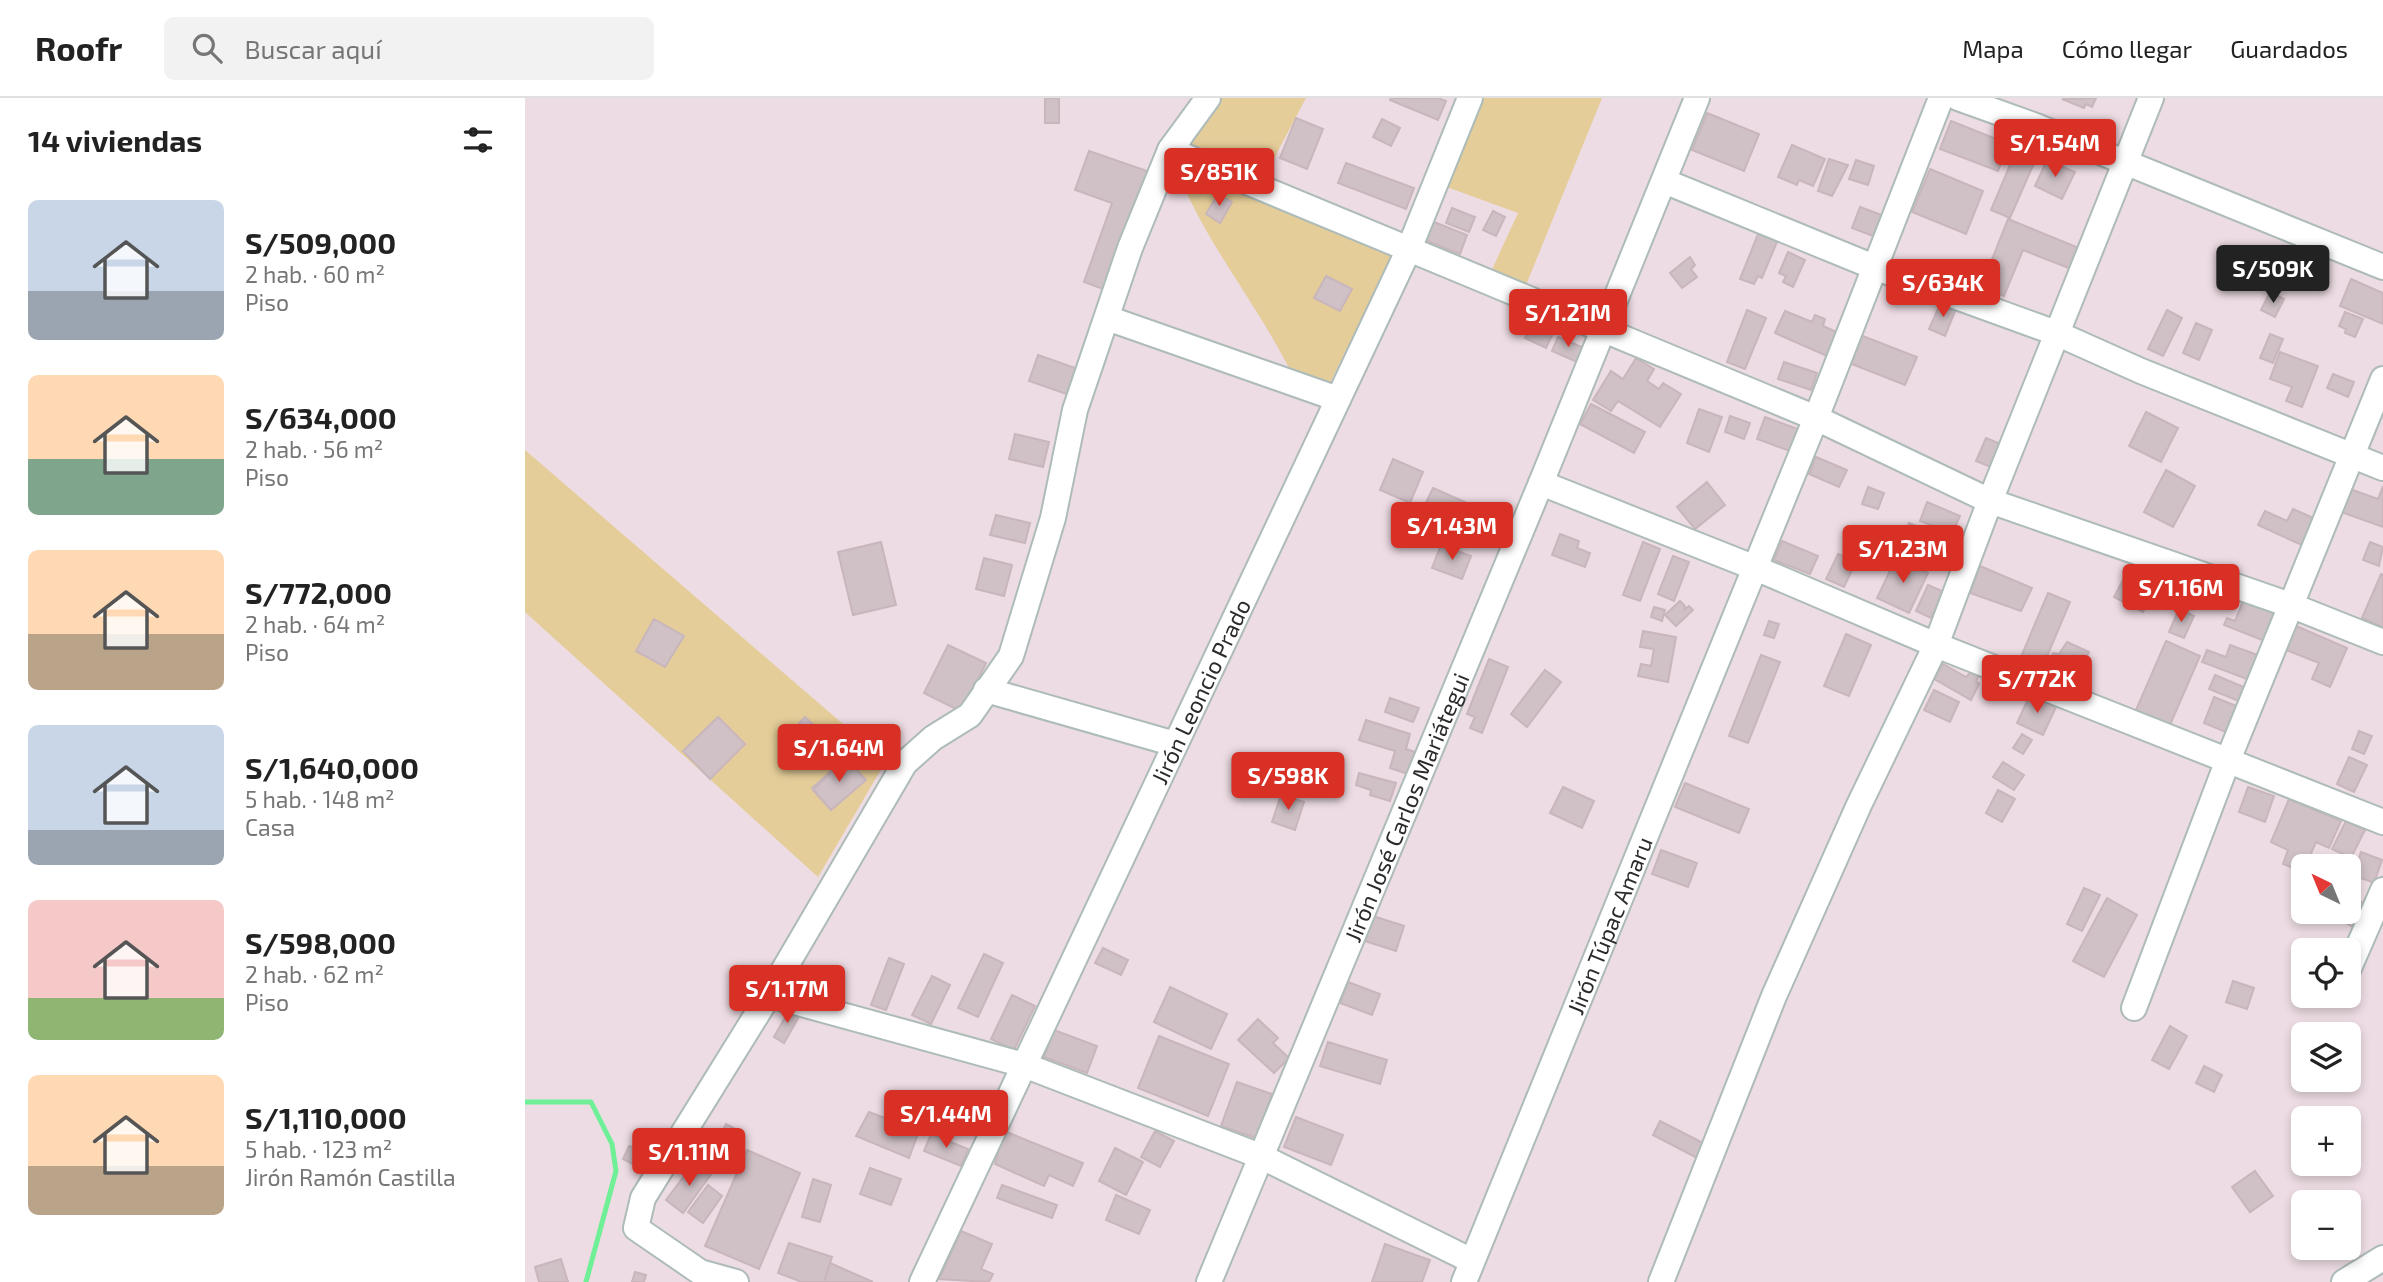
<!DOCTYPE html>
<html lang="es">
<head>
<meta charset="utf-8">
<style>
	:root { --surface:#fff; --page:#f2f2f2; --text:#222; --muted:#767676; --line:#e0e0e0; --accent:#d93025 }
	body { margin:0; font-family:"Exo 2",sans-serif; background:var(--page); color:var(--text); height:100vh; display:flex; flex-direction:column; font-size:26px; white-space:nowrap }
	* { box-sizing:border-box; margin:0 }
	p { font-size:23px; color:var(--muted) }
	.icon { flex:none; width:38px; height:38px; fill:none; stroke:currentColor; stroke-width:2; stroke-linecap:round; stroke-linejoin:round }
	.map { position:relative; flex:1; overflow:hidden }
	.side { display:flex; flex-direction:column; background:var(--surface); width:525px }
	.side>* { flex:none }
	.needle { width:46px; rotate:317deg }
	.buttons { position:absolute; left:1766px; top:756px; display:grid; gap:14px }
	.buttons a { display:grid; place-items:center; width:70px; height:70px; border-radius:10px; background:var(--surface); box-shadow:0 4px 10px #0003; font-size:35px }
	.price { position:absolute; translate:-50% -60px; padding:0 16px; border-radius:7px; background:var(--accent); color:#fff; font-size:23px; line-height:46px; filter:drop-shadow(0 2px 4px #0008) }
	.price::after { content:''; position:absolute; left:50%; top:42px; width:21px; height:16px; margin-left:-10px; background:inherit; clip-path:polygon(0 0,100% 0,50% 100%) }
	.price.on { background:#222; color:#fff }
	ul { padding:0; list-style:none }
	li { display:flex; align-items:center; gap:21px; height:175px; padding:0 28px }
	li span { display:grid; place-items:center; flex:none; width:196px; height:140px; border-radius:10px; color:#555 }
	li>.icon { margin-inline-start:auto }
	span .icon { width:84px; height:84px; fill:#fffc; stroke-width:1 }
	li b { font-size:30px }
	h2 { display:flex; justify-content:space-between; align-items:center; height:84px; padding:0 28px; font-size:30px }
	header { display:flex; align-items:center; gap:42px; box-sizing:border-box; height:98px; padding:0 35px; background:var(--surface); border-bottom:2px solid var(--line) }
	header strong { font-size:33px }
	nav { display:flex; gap:38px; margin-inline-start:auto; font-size:24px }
	.search { width:490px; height:63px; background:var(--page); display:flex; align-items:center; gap:18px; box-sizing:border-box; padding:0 24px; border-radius:10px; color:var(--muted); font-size:26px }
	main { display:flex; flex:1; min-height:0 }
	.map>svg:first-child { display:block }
	.green { fill:#e4cd98 }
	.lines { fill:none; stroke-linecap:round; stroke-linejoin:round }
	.stream { stroke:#6fef96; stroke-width:5 }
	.building { fill:#cfc1c6; stroke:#c8b6bc; stroke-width:2 }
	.minor-casing { stroke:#adbbb9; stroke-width:28 }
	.minor { stroke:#fff; stroke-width:24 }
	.labels { text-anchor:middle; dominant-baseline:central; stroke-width:6; stroke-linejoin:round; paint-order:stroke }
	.street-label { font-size:23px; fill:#2b2b2b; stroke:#fff }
</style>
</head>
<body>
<header>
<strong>Roofr</strong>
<div class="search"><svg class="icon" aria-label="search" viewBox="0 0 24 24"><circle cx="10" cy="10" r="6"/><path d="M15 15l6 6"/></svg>Buscar aquí</div>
<nav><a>Mapa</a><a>Cómo llegar</a><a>Guardados</a></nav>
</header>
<main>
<section class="side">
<h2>14 viviendas<svg class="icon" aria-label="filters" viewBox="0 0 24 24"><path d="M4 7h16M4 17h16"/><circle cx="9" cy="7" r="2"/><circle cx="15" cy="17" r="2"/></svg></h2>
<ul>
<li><span style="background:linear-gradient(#c9d6e8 65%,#9aa5b1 0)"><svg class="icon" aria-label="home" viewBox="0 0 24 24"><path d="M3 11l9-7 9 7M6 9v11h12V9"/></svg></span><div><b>S/509,000</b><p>2 hab. · 60 m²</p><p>Piso</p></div></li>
<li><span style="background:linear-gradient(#ffd9b3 60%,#7fa58c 0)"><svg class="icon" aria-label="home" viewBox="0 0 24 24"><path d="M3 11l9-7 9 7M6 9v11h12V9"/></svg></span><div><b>S/634,000</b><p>2 hab. · 56 m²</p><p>Piso</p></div></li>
<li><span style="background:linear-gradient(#ffd9b3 60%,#b9a48a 0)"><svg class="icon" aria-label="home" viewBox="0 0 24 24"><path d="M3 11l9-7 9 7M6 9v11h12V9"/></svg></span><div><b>S/772,000</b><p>2 hab. · 64 m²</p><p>Piso</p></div></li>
<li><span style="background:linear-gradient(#c9d6e8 75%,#9aa5b1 0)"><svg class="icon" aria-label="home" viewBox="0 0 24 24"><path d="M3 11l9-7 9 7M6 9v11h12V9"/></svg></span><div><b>S/1,640,000</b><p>5 hab. · 148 m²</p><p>Casa</p></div></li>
<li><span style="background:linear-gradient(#f6c9c9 70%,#8fb573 0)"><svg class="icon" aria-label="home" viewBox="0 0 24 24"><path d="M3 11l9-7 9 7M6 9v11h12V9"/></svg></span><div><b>S/598,000</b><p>2 hab. · 62 m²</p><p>Piso</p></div></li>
<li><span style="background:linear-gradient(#ffd9b3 65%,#b9a48a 0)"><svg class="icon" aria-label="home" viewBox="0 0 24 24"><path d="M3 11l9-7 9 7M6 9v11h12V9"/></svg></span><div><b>S/1,110,000</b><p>5 hab. · 123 m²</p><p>Jirón Ramón Castilla</p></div></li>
</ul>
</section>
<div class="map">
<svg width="1858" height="1184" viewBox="0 0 1858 1184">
	<rect width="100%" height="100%" fill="#eddce3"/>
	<path class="green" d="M 684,0 L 781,0 L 737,83 L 654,49 Z
		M 954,0 L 1077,0 L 999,192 L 964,178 L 993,115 L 919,88 Z
		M 648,60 L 868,156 L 802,291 L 767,276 C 732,204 672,135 648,60 Z
		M 0,352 L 361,663 L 293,779 L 0,514 Z"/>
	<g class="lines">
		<path class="stream" d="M 0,1004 L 66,1004 L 87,1046 L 91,1073 L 61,1184"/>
	</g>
	<path class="building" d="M 520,0 L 534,0 L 534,25 L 520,25 Z
		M 866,0 L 913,0 L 921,3 L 913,22 L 865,2 Z
		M 1571,0 L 1567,9 L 1561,6 L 1559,10 L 1537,1 Z
		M 1182,15 L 1234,36 L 1219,73 L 1167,52 Z
		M 771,20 L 798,31 L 782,71 L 755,60 Z
		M 857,21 L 875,30 L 866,48 L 848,39 Z
		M 1426,23 L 1484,46 L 1473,73 L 1415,51 Z
		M 1267,47 L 1300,61 L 1288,88 L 1274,82 L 1272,87 L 1253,79 Z
		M 1493,48 L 1513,56 L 1485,120 L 1466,112 Z
		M 564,53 L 628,75 L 586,194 L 559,184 L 587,105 L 550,92 Z
		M 1304,61 L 1323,67 L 1307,98 L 1293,93 Z
		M 1331,62 L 1349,68 L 1343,87 L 1324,81 Z
		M 1522,62 L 1550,74 L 1537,101 L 1510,88 Z
		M 821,65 L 889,90 L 881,111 L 813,85 Z
		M 1405,71 L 1458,93 L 1441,136 L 1387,114 Z
		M 693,96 L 707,104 L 695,125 L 681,116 Z
		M 1335,109 L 1357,117 L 1348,138 L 1327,130 Z
		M 927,110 L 950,119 L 944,134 L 921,125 Z
		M 968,113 L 980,119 L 971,138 L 958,132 Z
		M 1483,121 L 1554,150 L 1546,171 L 1498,152 L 1479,198 L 1456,189 Z
		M 904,122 L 942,137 L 935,156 L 897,141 Z
		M 1235,131 L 1254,139 L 1237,180 L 1233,178 L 1229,186 L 1215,181 Z
		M 1263,154 L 1280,162 L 1268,189 L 1258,184 L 1261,178 L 1254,175 Z
		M 1165,159 L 1170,167 L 1166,171 L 1172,179 L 1157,190 L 1145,175 Z
		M 801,178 L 827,191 L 815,213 L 789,200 Z
		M 1826,181 L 1858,195 L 1858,226 L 1815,208 Z
		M 1745,194 L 1759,201 L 1750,219 L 1736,212 Z
		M 1416,204 L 1431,211 L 1420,238 L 1404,231 Z
		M 1222,212 L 1241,220 L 1220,271 L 1202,264 Z
		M 1642,212 L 1657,220 L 1638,258 L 1623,251 Z
		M 1260,213 L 1287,224 L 1290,217 L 1300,221 L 1298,228 L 1314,235 L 1309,261 L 1250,235 Z
		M 1820,214 L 1838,221 L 1830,239 L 1820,235 L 1821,231 L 1814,228 Z
		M 1009,219 L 1031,229 L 1021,250 L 1000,240 Z
		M 1671,225 L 1687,232 L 1674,262 L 1658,255 Z
		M 1745,236 L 1758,241 L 1748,265 L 1735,260 Z
		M 1335,237 L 1392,259 L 1380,287 L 1324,265 Z
		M 1033,239 L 1059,250 L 1052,264 L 1027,253 Z
		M 1755,254 L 1793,268 L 1777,309 L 1761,303 L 1767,289 L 1745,281 Z
		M 513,257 L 559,273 L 550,299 L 504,283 Z
		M 1111,260 L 1129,271 L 1122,283 L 1134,291 L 1138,285 L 1156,296 L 1135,329 L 1093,303 L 1086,313 L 1068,302 L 1086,273 L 1098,281 Z
		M 1259,264 L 1292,275 L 1286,292 L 1253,281 Z
		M 1808,276 L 1829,284 L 1823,299 L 1802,290 Z
		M 1066,306 L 1120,334 L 1109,355 L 1055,326 Z
		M 1174,311 L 1197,319 L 1184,354 L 1162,345 Z
		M 1621,314 L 1653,330 L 1636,364 L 1604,348 Z
		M 1205,318 L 1225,325 L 1219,341 L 1200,334 Z
		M 1240,319 L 1273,331 L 1265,353 L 1232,341 Z
		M 490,336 L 524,344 L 518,369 L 484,361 Z
		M 1461,340 L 1478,347 L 1468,370 L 1451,363 Z
		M 1291,359 L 1322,372 L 1314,389 L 1284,376 Z
		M 868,361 L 898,374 L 885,405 L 855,392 Z
		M 1641,372 L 1670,388 L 1648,429 L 1619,414 Z
		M 1182,384 L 1200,407 L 1170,431 L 1152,409 Z
		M 1858,388 L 1858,429 L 1816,414 L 1825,391 L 1853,401 Z
		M 1343,389 L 1359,395 L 1353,411 L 1337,406 Z
		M 908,390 L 940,404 L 927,434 L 894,419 Z
		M 1402,404 L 1435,418 L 1427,435 L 1395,423 Z
		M 1768,411 L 1793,422 L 1781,449 L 1733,427 L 1740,413 L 1762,423 Z
		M 471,417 L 505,425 L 500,445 L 465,437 Z
		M 1384,425 L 1417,439 L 1409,457 L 1376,443 Z
		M 1035,436 L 1054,443 L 1052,450 L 1065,455 L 1060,469 L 1027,457 Z
		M 1257,443 L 1293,458 L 1285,476 L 1249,462 Z
		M 356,444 L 371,507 L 328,517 L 313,454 Z
		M 1118,444 L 1135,451 L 1115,503 L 1098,497 Z
		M 1845,444 L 1858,449 L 1854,468 L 1838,462 Z
		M 916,447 L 946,458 L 937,481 L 907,470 Z
		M 1313,456 L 1331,464 L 1319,489 L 1301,481 Z
		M 1148,458 L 1164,464 L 1149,503 L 1133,496 Z
		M 459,460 L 487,467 L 479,498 L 451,491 Z
		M 1371,460 L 1403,475 L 1384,515 L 1352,500 Z
		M 1607,465 L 1636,481 L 1618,514 L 1589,499 Z
		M 1455,468 L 1507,490 L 1496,513 L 1445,495 Z
		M 1856,476 L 1858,477 L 1858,529 L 1837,520 Z
		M 1403,487 L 1419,494 L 1406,520 L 1391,513 Z
		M 1523,495 L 1545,504 L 1518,568 L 1496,559 Z
		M 1155,503 L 1160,508 L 1159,512 L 1164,508 L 1168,512 L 1151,528 L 1140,517 Z
		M 1718,503 L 1753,516 L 1742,544 L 1699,527 L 1702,520 L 1710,523 Z
		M 1129,509 L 1140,512 L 1137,523 L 1126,519 Z
		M 1654,511 L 1669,518 L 1659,540 L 1644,534 Z
		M 129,521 L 159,538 L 140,569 L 111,553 Z
		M 1244,523 L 1254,526 L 1249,540 L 1239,537 Z
		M 1769,527 L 1822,550 L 1805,589 L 1787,581 L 1794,565 L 1759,551 Z
		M 1118,533 L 1151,539 L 1143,584 L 1113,578 L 1116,566 L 1126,568 L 1129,551 L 1115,549 Z
		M 1321,536 L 1346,547 L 1324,598 L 1299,588 Z
		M 1641,543 L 1675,558 L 1645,627 L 1611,612 Z
		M 1542,544 L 1564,554 L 1550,584 L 1520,572 L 1528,555 L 1534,556 Z
		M 423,547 L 461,565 L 437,614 L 399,595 Z
		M 1705,547 L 1736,558 L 1727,583 L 1677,564 L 1682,552 L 1701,559 Z
		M 1236,557 L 1255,564 L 1223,645 L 1204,638 Z
		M 964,561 L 983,569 L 957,635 L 945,630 L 950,619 L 942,616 Z
		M 1418,566 L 1441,579 L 1452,569 L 1456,573 L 1451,583 L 1454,586 L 1446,602 L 1409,581 Z
		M 1020,572 L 1036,584 L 1002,629 L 986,616 Z
		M 1690,577 L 1721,590 L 1716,604 L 1684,591 Z
		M 1409,592 L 1434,604 L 1425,624 L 1399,612 Z
		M 1505,597 L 1531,609 L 1518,637 L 1492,625 Z
		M 1689,599 L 1714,609 L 1703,635 L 1679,625 Z
		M 865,600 L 894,610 L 888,624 L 860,614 Z
		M 193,619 L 220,646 L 185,681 L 158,653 Z
		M 280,619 L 300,638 L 279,661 L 259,642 Z
		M 841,622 L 885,636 L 881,651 L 890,654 L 883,676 L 865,670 L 870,653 L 834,642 Z
		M 1834,633 L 1847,638 L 1839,656 L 1827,651 Z
		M 1497,636 L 1507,642 L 1498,656 L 1488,650 Z
		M 1824,659 L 1842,667 L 1829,694 L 1812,686 Z
		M 321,660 L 341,682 L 306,712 L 287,690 Z
		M 321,660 L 341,682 L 306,712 L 288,692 Z
		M 1478,664 L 1499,677 L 1489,692 L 1468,679 Z
		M 834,675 L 871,685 L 865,703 L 845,697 L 846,692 L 831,687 Z
		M 1160,685 L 1224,711 L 1214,735 L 1150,709 Z
		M 1038,689 L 1069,703 L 1057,730 L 1025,715 Z
		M 1723,689 L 1749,698 L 1740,724 L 1714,714 Z
		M 1473,692 L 1490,701 L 1477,724 L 1461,715 Z
		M 756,697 L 779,704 L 770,732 L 747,724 Z
		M 1764,701 L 1816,723 L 1804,750 L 1791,744 L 1778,774 L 1758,766 L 1763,752 L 1746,744 Z
		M 1821,723 L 1840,732 L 1826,760 L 1807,751 Z
		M 1136,752 L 1172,765 L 1163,789 L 1127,776 Z
		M 1836,754 L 1857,762 L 1849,785 L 1828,777 Z
		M 1559,790 L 1575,797 L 1557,833 L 1542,826 Z
		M 1827,798 L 1846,810 L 1833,832 L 1814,821 L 1818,814 L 1824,814 Z
		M 1582,800 L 1612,817 L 1579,879 L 1548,863 Z
		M 848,818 L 879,828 L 871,853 L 840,843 Z
		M 578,850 L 603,862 L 596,877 L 570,865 Z
		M 459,856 L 478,865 L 453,919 L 433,910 Z
		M 459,856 L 478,865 L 453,919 L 433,910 Z
		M 364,860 L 379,866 L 361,912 L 346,907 Z
		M 407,878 L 425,887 L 406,926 L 387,917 Z
		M 1708,883 L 1729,890 L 1722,911 L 1701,904 Z
		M 823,884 L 855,896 L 847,917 L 815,905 Z
		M 645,889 L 702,916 L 686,951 L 629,924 Z
		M 487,897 L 510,908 L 489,952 L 466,941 Z
		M 266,909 L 276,915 L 259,945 L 249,939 Z
		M 266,909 L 276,915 L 259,945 L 249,939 Z
		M 733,921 L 753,940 L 748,945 L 764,960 L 749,975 L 713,942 Z
		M 1645,928 L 1662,938 L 1644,971 L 1627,962 Z
		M 529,932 L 572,948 L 562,975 L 519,959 Z
		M 634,938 L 704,966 L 683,1018 L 613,990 Z
		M 803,944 L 862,962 L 855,986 L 795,968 Z
		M 1679,968 L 1697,977 L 1689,994 L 1671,985 Z
		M 712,984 L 747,996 L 731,1040 L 696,1028 Z
		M 344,1014 L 394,1033 L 384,1060 L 331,1038 Z
		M 771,1019 L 818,1037 L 806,1067 L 759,1049 Z
		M 1135,1023 L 1180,1046 L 1172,1060 L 1128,1037 Z
		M 201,1026 L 218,1035 L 211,1049 L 194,1040 Z
		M 479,1033 L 558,1065 L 548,1088 L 524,1077 L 519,1088 L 470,1066 Z
		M 630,1033 L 649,1043 L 635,1069 L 616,1059 Z
		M 406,1036 L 443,1051 L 436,1068 L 399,1053 Z
		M 104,1048 L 122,1056 L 115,1070 L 98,1061 Z
		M 590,1050 L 618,1064 L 601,1097 L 574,1083 Z
		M 222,1052 L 275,1075 L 234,1171 L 180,1148 Z
		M 177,1068 L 187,1075 L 158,1115 L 141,1102 L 163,1073 L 170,1078 Z
		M 177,1068 L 187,1075 L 158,1115 L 141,1102 L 163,1073 Z
		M 345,1070 L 376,1081 L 366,1107 L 335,1096 Z
		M 1730,1073 L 1748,1098 L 1725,1114 L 1707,1089 Z
		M 288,1081 L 306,1087 L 295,1124 L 277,1119 Z
		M 183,1087 L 197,1098 L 178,1125 L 163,1114 Z
		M 183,1087 L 197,1098 L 178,1125 L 163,1114 Z
		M 477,1087 L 532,1107 L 527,1120 L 472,1100 Z
		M 591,1097 L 625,1112 L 614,1136 L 581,1122 Z
		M 436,1133 L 467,1146 L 456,1171 L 468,1176 L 464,1184 L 414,1181 Z
		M 264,1145 L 307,1159 L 299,1184 L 277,1184 L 253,1175 Z
		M 860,1146 L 905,1162 L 897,1184 L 847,1184 Z
		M 860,1146 L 905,1162 L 897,1184 L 847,1184 Z
		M 36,1161 L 43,1184 L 14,1184 L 10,1169 Z
		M 305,1165 L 348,1184 L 299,1184 Z
		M 305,1165 L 348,1184 L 299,1184 Z
		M 110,1174 L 121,1177 L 119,1184 L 107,1184 Z"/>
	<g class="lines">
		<g class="minor-casing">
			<g id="minor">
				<path d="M 1433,0 L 1511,28 L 1858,169"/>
				<path d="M 655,39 L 645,52 L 1291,320 L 1465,403 L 1765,507 L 1858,544"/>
				<path d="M 1139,83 L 1349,169 L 1531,235 L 1616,273 L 1858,370"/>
				<path d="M 582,220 L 813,301"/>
				<path d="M 1016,385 L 1228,469 L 1411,547 L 1858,724"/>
				<path d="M 461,592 L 650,646"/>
				<path d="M 1824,870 L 1858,792"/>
				<path d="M 244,897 L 499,967 L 735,1058 L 947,1163"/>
				<path d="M 1609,910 L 1703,662 L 1858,281"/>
				<path d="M 211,1184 L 175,1174 L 111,1130 L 118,1100 L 244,897 L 380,665 L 408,640 L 445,617 L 486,558 L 528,420 L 550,312 L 605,150 L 645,52 L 683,0"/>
				<path id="s1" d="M 397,1184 L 884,151 L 945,0"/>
				<path id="s2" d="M 684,1184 L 1016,385 L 1172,0"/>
				<path id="s3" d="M 939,1184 L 1291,320 L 1416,0"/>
				<path d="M 1136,1184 L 1249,898 L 1334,707 L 1411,547 L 1465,403 L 1626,0"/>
				<path d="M 1819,1184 L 1858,1160"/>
			</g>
		</g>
		<use href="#minor" class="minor"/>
	</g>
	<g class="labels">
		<g class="street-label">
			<text stroke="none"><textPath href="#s1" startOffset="653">Jirón Leoncio Prado</textPath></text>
			<text stroke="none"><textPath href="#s2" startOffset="514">Jirón José Carlos Mariátegui</textPath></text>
			<text stroke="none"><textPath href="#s3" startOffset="385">Jirón Túpac Amaru</textPath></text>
		</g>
	</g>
</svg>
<div class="buttons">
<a><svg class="needle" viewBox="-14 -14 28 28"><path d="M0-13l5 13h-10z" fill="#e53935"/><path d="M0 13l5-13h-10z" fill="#767676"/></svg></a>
<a><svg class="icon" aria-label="locate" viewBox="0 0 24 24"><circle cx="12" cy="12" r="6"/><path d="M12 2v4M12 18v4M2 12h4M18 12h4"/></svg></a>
<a><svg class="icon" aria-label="layers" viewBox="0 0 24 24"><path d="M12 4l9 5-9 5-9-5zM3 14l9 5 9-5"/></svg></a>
<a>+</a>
<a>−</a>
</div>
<b class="price" style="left:1530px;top:81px">S/1.54M</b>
<b class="price" style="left:694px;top:110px">S/851K</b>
<b class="price on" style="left:1748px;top:207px">S/509K</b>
<b class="price" style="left:1418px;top:221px">S/634K</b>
<b class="price" style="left:1043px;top:251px">S/1.21M</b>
<b class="price" style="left:927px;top:464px">S/1.43M</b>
<b class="price" style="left:1378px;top:487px">S/1.23M</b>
<b class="price" style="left:1656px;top:526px">S/1.16M</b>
<b class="price" style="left:1512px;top:617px">S/772K</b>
<b class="price" style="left:314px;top:686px">S/1.64M</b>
<b class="price" style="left:763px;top:714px">S/598K</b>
<b class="price" style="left:262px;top:927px">S/1.17M</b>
<b class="price" style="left:421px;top:1052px">S/1.44M</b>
<b class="price" style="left:164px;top:1090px">S/1.11M</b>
</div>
</main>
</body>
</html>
